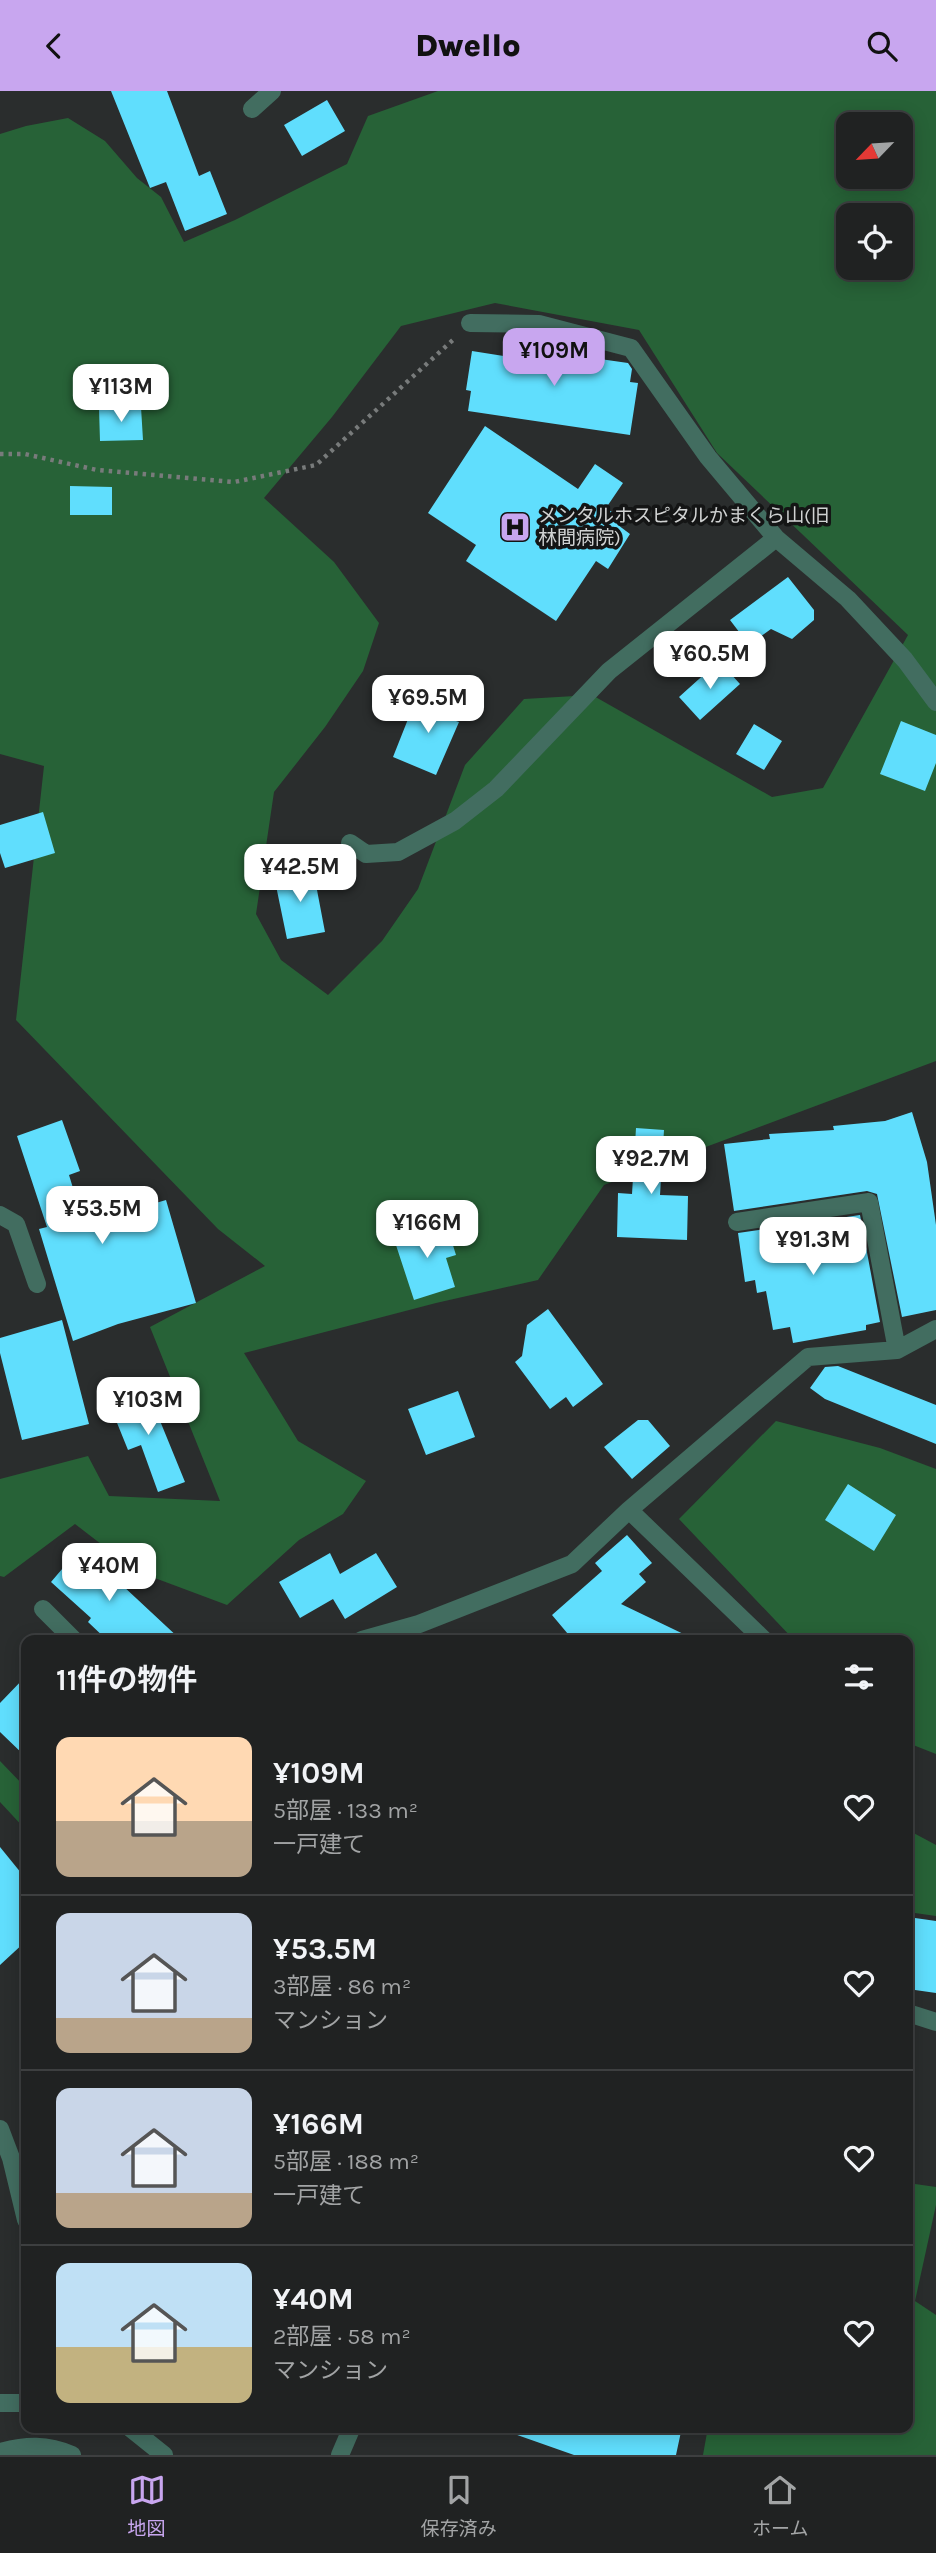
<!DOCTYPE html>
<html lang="ja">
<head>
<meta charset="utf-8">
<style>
	:root { --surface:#202222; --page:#2d2f2f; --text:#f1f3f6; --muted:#a2a4a5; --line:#3d3f40; --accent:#c8a6ef }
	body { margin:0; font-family:Karla,"Noto Sans JP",sans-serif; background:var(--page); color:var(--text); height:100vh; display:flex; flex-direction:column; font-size:26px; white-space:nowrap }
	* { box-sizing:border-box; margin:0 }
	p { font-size:23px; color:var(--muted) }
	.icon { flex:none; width:38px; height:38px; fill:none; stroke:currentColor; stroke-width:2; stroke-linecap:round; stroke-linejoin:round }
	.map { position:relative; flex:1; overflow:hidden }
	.panel { position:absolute; left:21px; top:1544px; width:892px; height:798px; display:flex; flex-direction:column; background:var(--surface); border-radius:14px; box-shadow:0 4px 18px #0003,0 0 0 2px var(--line) }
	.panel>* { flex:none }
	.needle { width:46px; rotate:245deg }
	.buttons { position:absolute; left:836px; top:21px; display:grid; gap:14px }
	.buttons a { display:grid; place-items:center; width:77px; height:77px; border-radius:14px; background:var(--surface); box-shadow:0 4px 18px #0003,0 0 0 2px var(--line); font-size:35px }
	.price { position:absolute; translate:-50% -60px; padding:0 16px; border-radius:14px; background:#fff; color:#222; font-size:23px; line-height:46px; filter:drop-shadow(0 2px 4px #0008) }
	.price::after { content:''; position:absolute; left:50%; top:42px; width:21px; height:16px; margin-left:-10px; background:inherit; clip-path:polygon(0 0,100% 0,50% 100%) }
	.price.on { background:var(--accent); color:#111 }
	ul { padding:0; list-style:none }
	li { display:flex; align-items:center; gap:21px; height:175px; padding:0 35px }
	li+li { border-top:2px solid var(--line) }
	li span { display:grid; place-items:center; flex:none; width:196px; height:140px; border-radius:14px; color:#555 }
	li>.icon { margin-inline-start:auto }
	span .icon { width:84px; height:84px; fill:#fffc; stroke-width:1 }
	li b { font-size:30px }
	h2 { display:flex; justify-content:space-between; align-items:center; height:84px; padding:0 35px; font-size:30px }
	header { display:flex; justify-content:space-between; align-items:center; height:91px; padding:0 35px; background:var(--accent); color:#111; font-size:32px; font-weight:800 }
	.dock { display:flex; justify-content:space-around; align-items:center; height:98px; border-top:2px solid var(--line); background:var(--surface); font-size:19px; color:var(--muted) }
	.dock a { display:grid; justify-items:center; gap:4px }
	.dock .on { color:var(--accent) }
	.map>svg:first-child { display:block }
	.green { fill:#276237; fill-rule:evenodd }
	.building { fill:#60defd }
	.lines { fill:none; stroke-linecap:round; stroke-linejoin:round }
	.path { stroke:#787b7b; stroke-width:4.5; stroke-dasharray:3.5 5; stroke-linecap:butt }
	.minor { stroke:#426d60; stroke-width:18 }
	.labels { text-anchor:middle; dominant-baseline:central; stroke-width:7; stroke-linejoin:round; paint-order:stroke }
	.poi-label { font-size:19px; fill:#d0d2d2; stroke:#141515; text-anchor:start }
</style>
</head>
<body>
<header><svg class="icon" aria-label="back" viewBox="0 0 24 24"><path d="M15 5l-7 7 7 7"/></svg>Dwello<svg class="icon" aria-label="search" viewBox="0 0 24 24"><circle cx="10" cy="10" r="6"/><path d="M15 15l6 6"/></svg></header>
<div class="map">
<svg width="936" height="2364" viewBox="0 0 936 2364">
	<rect width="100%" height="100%" fill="#2a2d2d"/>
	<path class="green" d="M 438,0 L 936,0 L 936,970 L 604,1094 L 538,1189 L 436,1212 L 244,1262 L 298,1350 L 366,1390 L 343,1423 L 299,1449 L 227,1514 L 136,1480 L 75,1433 L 4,1486 L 0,1485 L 0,1388 L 88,1365 L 109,1405 L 220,1410 L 150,1236 L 265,1175 L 218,1138 L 16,929 L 44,675 L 0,663 L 0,43 L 26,35 L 68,27 L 105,50 L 137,87 L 161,106 L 184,151 L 235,129 L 347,73 L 368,25 ZM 849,33 L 901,33 L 901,86 L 849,86 ZM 849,124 L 901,124 L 901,177 L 849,177 ZM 495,212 L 639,239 L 717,362 L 908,544 L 823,697 L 772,706 L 592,604 L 524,608 L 465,674 L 418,798 L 382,850 L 328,904 L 281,869 L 256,823 L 274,701 L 325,636 L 363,580 L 379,532 L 334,471 L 264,407 L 332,326 L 401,235 Z
		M 776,1330 L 880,1357 L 936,1378 L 936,1663 L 908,1652 L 908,1549 L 794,1549 L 679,1428 Z
		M 0,1670 L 26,1697 L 26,1739 L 0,1711 Z
		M 908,1739 L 936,1754 L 936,1825 L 908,1821 Z
		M 908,2092 L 936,2096 L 936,2114 L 915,2210 L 936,2224 L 936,2364 L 703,2364 L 708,2336 L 908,2336 Z"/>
	<path class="building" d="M 111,0 L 167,0 L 199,85 L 210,80 L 227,123 L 185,140 L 166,91 L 150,97 Z
		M 327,9 L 345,40 L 302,65 L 284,34 Z
		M 527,246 L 567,252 L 565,263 L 628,272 L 632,278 L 630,291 L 638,292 L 630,344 L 468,320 L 471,300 L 466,299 L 472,260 L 523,268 Z
		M 141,316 L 143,349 L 100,350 L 99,317 Z
		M 485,335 L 578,398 L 595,373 L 623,392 L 606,417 L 622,428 L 618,434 L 630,443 L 608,478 L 596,470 L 556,530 L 466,470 L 476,454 L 428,422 Z
		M 70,395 L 112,396 L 112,424 L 70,424 Z
		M 788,486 L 814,519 L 814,529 L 792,548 L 771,538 L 749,554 L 730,529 Z
		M 719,570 L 740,593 L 700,629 L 679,606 Z
		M 430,605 L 458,617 L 453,629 L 459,631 L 436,684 L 393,666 L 414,613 L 424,618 Z
		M 901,630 L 936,644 L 936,672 L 925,700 L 880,683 Z
		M 754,633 L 782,650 L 764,679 L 736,663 Z
		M 43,721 L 55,762 L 5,777 L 0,762 L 0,734 Z
		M 313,778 L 325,841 L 287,848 L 274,785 Z
		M 912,1021 L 927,1071 L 936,1134 L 936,1219 L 902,1226 L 877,1103 L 867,1100 L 734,1120 L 724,1053 L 770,1048 L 769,1043 L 834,1039 L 833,1035 L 885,1030 Z
		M 62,1029 L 80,1080 L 69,1084 L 84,1133 L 166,1109 L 196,1212 L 118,1233 L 73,1250 L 39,1138 L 47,1136 L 17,1045 Z
		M 636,1037 L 664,1039 L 660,1104 L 688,1105 L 687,1149 L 617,1146 L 618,1102 L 632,1103 Z
		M 860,1124 L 880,1231 L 866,1234 L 866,1239 L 793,1252 L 790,1236 L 773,1239 L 766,1200 L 757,1202 L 755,1189 L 745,1191 L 738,1142 Z
		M 446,1132 L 456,1164 L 446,1167 L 455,1196 L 414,1209 L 394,1148 Z
		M 548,1218 L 603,1293 L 573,1316 L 566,1306 L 550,1318 L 515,1271 L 522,1265 L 527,1234 Z
		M 62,1229 L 89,1333 L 22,1349 L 0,1262 L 0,1247 Z
		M 838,1275 L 936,1314 L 936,1353 L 825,1308 L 810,1297 L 825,1276 Z
		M 147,1298 L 185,1391 L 158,1401 L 141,1354 L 128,1359 L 109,1312 Z
		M 458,1300 L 475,1346 L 426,1364 L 408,1318 Z
		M 638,1329 L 648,1329 L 670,1355 L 632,1388 L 604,1356 Z
		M 848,1393 L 896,1424 L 874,1460 L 825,1429 Z
		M 627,1444 L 652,1472 L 639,1483 L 646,1491 L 621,1513 L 696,1549 L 573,1549 L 552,1524 L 602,1480 L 595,1472 Z
		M 80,1457 L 122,1494 L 181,1549 L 107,1549 L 88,1531 L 91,1527 L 51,1491 Z
		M 330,1462 L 340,1483 L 376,1462 L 397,1496 L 345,1528 L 333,1508 L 300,1527 L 279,1491 Z
		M 26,1585 L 26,1666 L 0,1641 L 0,1612 Z
		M 0,1756 L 26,1788 L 26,1850 L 0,1874 Z
		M 908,1826 L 936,1830 L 936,1902 L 908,1898 Z
		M 507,2336 L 682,2336 L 676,2364 L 574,2364 L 506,2340 Z"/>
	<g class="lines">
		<path class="path" d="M 0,363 L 25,363 L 97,379 L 234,391 L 316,374 L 454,248"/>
		<path class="minor" d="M 252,18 L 272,0
			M 470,232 L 539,233 L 631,257 L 708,366 L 776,447 L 848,508 L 905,569 L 936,611
			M 350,752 L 366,763 L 398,761 L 455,730 L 496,698 L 609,580 L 776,447
			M 0,1124 L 16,1133 L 37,1193
			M 737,1131 L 869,1111 L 897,1259
			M 629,1419 L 764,1549
			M 43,1518 L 74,1549
			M 362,1549 L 419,1533 L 572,1473 L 629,1419 L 808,1266 L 897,1259 L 936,1238
			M 908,1922 L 936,1931
			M 0,2038 L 11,2067 L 26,2129
			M 0,2312 L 26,2312
			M 129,2336 L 164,2364
			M 0,2361 C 26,2354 47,2353 72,2364
			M 340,2364 L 352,2336"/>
	</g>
	<defs>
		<g id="hospital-square" transform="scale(1.575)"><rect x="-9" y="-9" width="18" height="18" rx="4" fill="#c8a6ef" stroke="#141515"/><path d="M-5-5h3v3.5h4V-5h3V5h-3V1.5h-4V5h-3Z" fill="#111"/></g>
	</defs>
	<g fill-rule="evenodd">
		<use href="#hospital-square" x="515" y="436"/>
	</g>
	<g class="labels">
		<g class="poi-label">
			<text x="538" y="425">メンタルホスピタルかまくら山(旧<tspan x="538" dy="22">林間病院)</tspan></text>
		</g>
	</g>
</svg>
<div class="buttons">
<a><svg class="needle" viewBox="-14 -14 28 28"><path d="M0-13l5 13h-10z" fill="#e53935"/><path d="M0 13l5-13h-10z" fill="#a2a4a5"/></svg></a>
<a><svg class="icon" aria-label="locate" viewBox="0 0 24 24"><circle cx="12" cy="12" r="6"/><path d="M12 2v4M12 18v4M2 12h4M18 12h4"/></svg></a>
</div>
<b class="price on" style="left:554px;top:297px">¥109M</b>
<b class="price" style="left:121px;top:333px">¥113M</b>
<b class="price" style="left:710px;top:600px">¥60.5M</b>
<b class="price" style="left:428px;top:644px">¥69.5M</b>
<b class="price" style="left:300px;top:813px">¥42.5M</b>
<b class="price" style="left:651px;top:1105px">¥92.7M</b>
<b class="price" style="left:102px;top:1155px">¥53.5M</b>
<b class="price" style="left:427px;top:1169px">¥166M</b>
<b class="price" style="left:813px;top:1186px">¥91.3M</b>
<b class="price" style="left:148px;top:1346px">¥103M</b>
<b class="price" style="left:109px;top:1512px">¥40M</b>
<section class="panel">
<h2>11件の物件<svg class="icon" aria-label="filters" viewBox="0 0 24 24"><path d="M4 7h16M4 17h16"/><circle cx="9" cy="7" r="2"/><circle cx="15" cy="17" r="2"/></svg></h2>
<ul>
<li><span style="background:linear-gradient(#ffd9b3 60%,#b9a48a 0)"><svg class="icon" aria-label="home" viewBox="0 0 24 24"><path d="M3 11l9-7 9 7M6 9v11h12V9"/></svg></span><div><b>¥109M</b><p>5部屋 · 133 m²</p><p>一戸建て</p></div><svg class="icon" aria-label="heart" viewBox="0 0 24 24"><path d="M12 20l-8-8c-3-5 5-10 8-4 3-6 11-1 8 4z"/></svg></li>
<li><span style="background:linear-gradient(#c9d6e8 75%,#b9a48a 0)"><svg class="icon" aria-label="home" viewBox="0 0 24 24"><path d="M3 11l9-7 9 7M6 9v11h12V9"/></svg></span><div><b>¥53.5M</b><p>3部屋 · 86 m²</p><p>マンション</p></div><svg class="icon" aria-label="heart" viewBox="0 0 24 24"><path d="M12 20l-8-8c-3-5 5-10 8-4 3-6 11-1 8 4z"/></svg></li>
<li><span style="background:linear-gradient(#c9d6e8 75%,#b9a48a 0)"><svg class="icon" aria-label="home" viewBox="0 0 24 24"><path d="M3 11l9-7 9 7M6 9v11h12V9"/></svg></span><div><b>¥166M</b><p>5部屋 · 188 m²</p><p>一戸建て</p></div><svg class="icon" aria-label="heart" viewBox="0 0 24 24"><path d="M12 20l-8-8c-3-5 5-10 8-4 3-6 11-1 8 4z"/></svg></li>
<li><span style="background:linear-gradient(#bfe0f5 60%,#c2b280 0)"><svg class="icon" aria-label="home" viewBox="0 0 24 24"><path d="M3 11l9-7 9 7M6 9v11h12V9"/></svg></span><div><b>¥40M</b><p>2部屋 · 58 m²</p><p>マンション</p></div><svg class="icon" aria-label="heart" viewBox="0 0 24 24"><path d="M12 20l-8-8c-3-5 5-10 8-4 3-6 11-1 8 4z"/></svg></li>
</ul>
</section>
</div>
<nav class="dock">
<a class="on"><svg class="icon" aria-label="map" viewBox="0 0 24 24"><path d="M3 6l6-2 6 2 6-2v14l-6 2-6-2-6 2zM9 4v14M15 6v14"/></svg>地図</a>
<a><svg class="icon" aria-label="saved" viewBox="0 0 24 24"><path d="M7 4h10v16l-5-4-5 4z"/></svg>保存済み</a>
<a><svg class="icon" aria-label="home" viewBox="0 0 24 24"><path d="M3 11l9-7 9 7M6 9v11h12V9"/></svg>ホーム</a>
</nav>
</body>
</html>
